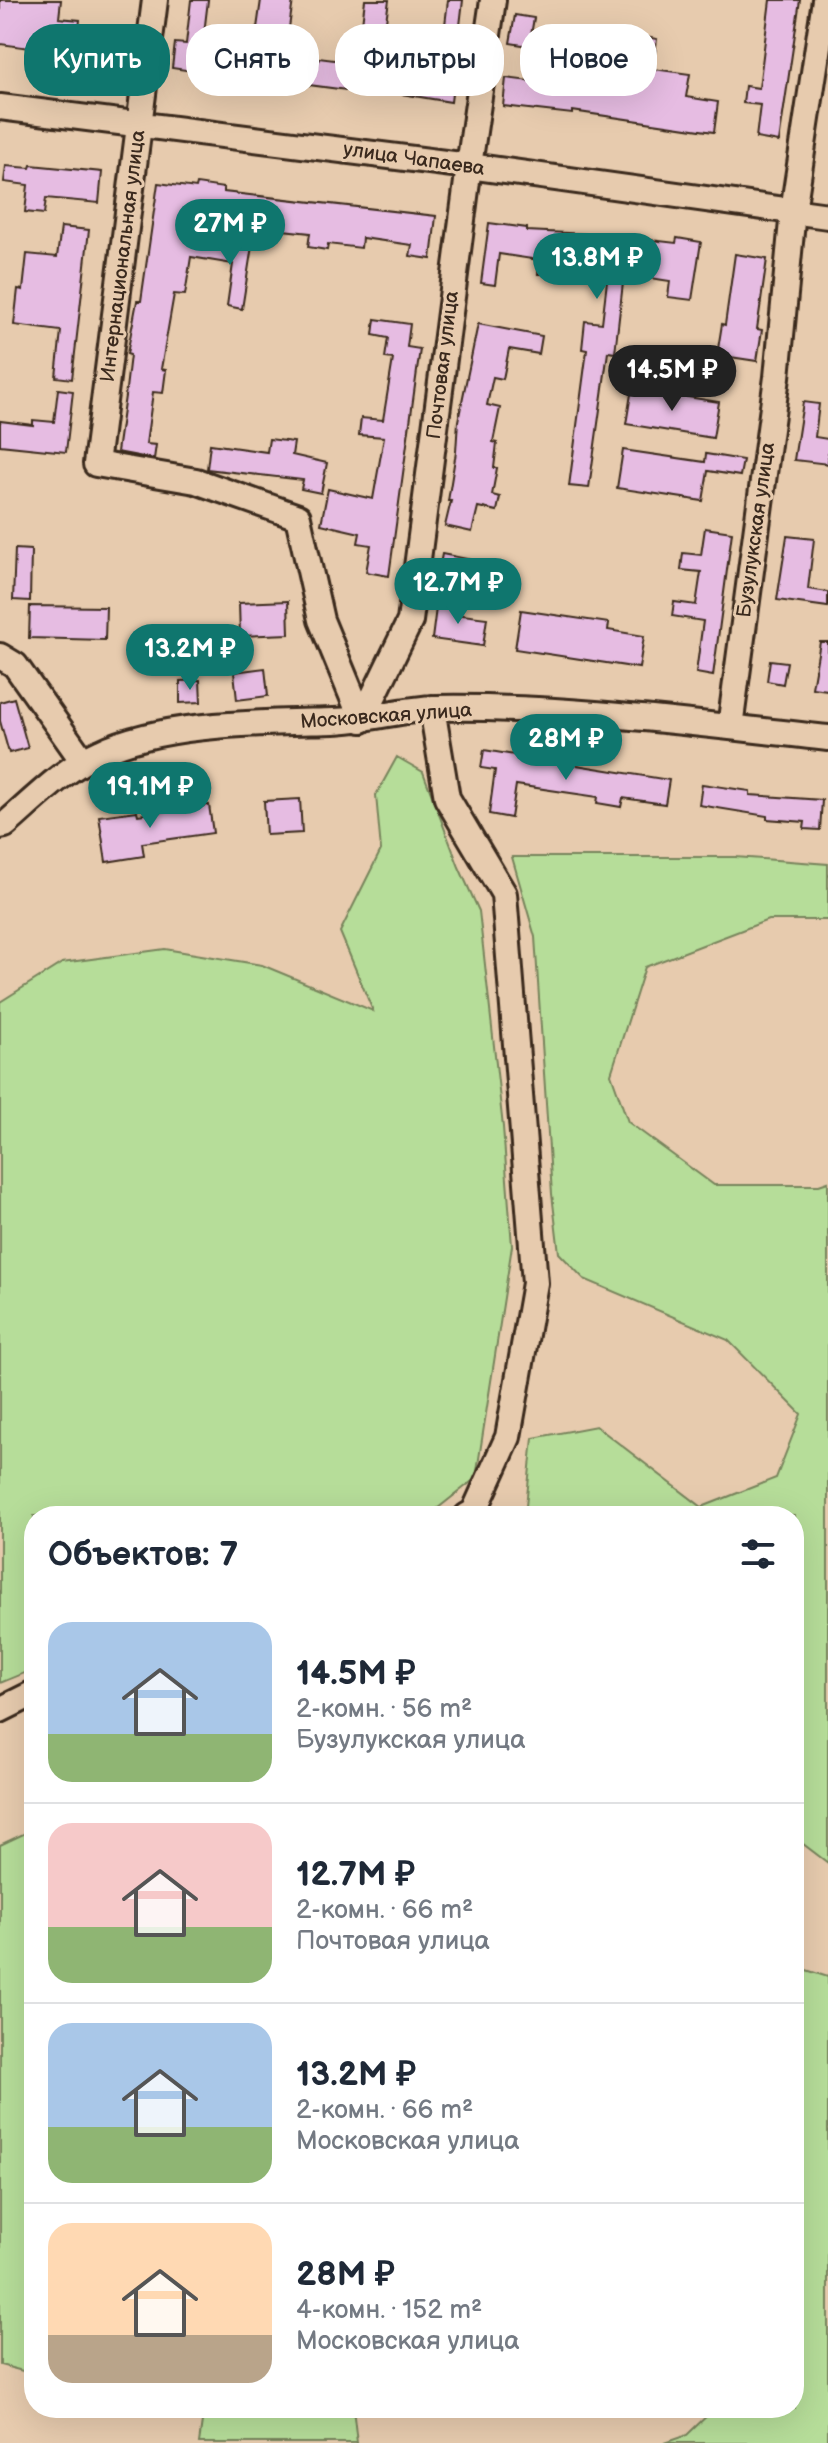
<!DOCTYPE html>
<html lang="ru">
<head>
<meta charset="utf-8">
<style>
	:root { --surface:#fff; --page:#f2f2f3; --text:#1f2937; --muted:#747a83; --line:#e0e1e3; --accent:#0f766e }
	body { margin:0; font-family:"Balsamiq Sans",sans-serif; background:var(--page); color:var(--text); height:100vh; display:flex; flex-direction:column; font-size:30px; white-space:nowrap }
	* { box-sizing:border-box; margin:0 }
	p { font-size:26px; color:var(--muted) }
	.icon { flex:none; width:44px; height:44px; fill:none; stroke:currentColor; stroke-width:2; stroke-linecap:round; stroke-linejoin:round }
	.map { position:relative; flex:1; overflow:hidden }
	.panel { position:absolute; left:24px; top:1506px; width:780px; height:912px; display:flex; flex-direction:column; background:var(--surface); border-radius:32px; box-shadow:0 8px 32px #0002 }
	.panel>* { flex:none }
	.guide { position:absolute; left:24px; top:24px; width:780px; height:72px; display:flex; gap:16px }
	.price { position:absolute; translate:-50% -68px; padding:0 18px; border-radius:28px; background:var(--accent); color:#fff; font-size:26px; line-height:52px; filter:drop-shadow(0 2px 4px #0008) }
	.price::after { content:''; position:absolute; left:50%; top:48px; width:24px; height:18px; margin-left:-12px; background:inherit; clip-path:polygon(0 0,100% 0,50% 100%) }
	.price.current { background:#222; color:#fff }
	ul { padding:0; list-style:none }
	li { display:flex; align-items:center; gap:24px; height:200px; padding:0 24px }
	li+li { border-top:2px solid var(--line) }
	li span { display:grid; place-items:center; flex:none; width:224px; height:160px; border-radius:24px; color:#555 }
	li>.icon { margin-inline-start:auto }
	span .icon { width:96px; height:96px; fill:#fffc; stroke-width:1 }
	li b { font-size:34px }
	h2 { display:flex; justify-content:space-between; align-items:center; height:96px; padding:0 24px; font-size:34px }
	.chip { padding:0 28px; border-radius:32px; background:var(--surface); box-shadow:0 8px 32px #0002; font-size:28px; line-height:72px }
	.chip.current { background:var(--accent); color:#fff }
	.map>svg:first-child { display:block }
	.green { fill:#b6dd99; stroke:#78845c; stroke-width:2 }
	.building { fill:#e6bce2; stroke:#3b2a1e; stroke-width:2 }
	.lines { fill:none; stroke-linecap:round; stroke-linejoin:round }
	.minor-casing { stroke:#3b2a1e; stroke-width:30 }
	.minor { stroke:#e7cbae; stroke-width:24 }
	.labels { text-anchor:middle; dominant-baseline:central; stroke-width:6; stroke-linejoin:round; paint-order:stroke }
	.street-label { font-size:20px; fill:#3b2a1e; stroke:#e7cbae }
</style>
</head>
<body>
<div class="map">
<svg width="828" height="2443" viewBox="0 0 828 2443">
	<rect width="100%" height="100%" fill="#e7cbae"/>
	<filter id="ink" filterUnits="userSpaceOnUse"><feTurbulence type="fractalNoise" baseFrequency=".0125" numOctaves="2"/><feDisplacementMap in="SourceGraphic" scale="16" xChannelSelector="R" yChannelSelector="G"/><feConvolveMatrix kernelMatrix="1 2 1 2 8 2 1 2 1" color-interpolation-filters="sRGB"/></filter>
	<g filter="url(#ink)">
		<path class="green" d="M 397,757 L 423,772 L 459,867 L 479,911 L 503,1127 L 512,1246 L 476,1478 L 428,1516 L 34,1516 L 34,1669 L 0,1683 L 0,1002 L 62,963 L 165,949 L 262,965 L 373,1011 L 340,932 L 381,850 L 376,795 Z
			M 512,857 L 735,857 L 828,864 L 828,920 L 768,920 L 645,967 L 611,1074 L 628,1122 L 714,1185 L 819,1185 L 828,1182 L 828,1863 L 794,1837 L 794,1516 L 525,1516 L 533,1438 L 596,1426 L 702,1507 L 776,1478 L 801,1414 L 728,1340 L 584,1279 L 559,1253 L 552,1194 L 535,937 Z
			M 34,1829 L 34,2374 L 0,2365 L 0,1845 Z
			M 794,1966 L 828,1977 L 828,2443 L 664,2443 L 687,2435 L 715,2408 L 794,2408 Z
			M 204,2408 L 353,2408 L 357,2443 L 199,2443 Z"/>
		<path class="building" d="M 0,0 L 61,0 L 59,18 L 80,20 L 79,28 L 122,33 L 119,60 L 0,44 Z
			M 191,0 L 208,0 L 203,42 L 254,49 L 261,0 L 293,0 L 288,35 L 272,33 L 268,63 L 317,69 L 319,58 L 357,63 L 365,0 L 389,0 L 383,42 L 442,50 L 448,0 L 463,0 L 451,102 L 377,90 L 376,94 L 301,84 L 301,87 L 172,68 L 175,43 L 186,44 Z
			M 770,0 L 800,0 L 779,142 L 756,138 L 760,105 L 743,103 L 745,86 L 759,88 Z
			M 515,15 L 534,18 L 529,46 L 510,43 Z
			M 639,36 L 657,39 L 653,69 L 690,74 L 686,97 L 718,102 L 714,132 L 572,111 L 572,114 L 503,106 L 506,78 L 553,84 L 554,75 L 602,82 L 606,54 L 636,58 Z
			M 31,165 L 102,172 L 99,203 L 46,198 L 44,214 L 25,212 L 28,185 L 4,182 L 6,166 L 30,168 Z
			M 158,183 L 196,188 L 197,184 L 224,188 L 224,192 L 436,216 L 431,259 L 410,256 L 412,245 L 362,238 L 361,248 L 328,244 L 327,250 L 308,247 L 310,233 L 255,227 L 242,309 L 227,306 L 233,264 L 191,257 L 185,295 L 174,294 L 161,369 L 166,370 L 163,393 L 153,392 L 146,444 L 156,445 L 154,459 L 117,452 L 126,389 L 130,355 L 127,354 L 137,301 L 141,301 Z
			M 489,223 L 527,228 L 527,231 L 607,235 L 676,243 L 677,238 L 701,242 L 692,300 L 668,297 L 670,281 L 624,274 L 615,353 L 608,352 L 589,488 L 569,486 L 587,350 L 582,349 L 585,321 L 602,323 L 607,281 L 602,280 L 604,260 L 556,254 L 555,274 L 538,274 L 539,260 L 499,254 L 495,285 L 481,283 Z
			M 61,227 L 89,230 L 72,379 L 56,377 L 61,331 L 14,325 L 18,289 L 23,290 L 27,254 L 57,257 Z
			M 735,254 L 767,259 L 757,329 L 762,330 L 757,361 L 717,355 L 722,324 L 725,325 Z
			M 375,319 L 410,324 L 407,347 L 420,349 L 389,576 L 366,572 L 371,545 L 358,543 L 360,533 L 321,524 L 328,489 L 373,499 L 384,437 L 359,435 L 361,418 L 383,420 L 393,359 L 385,358 L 388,338 L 373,335 Z
			M 478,324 L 542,336 L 539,354 L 509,349 L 503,379 L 493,377 L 487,405 L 500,408 L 493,442 L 497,443 L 494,468 L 497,468 L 492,495 L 500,497 L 497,511 L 478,507 L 472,532 L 445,526 L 451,501 L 448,501 L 456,452 L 458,421 Z
			M 632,388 L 719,402 L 713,438 L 626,424 Z
			M 58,389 L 73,391 L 66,452 L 0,445 L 0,421 L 33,425 L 33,420 L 54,422 Z
			M 803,402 L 819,404 L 815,437 L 828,439 L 828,464 L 794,460 Z
			M 269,439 L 294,442 L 292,455 L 327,463 L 321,493 L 301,489 L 303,480 L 207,469 L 210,444 L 267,452 Z
			M 623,450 L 705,462 L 706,454 L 743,460 L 740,476 L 708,471 L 703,501 L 617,488 Z
			M 705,528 L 732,532 L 713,676 L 696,673 L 703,621 L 672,616 L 674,602 L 696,605 L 701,572 L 681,570 L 683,553 L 701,555 Z
			M 787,536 L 814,539 L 808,589 L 828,592 L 828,607 L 777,600 Z
			M 15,549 L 31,550 L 30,601 L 13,600 Z
			M 442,554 L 472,560 L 469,576 L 439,570 Z
			M 437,600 L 456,602 L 454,614 L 487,618 L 483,646 L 432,639 Z
			M 288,601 L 289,634 L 240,636 L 239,603 Z
			M 30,606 L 106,607 L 105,640 L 29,638 Z
			M 521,610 L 609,623 L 608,630 L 644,636 L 639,668 L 515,649 Z
			M 820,642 L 828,642 L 828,690 L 812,688 Z
			M 770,660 L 787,662 L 783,684 L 767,681 Z
			M 265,668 L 268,696 L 237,700 L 234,672 Z
			M 200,680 L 201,702 L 180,703 L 180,681 Z
			M 14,698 L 28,748 L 9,753 L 0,721 L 0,702 Z
			M 484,750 L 669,780 L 665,804 L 623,798 L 621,807 L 597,803 L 598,797 L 516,785 L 511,818 L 489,814 L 495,770 L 481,768 Z
			M 702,784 L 750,791 L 750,795 L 822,800 L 820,830 L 804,829 L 805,822 L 767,819 L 767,816 L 699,805 Z
			M 300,799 L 302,833 L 266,835 L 264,801 Z
			M 209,805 L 213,833 L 142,843 L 144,856 L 106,862 L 99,816 L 137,811 L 138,815 Z"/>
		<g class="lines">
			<g class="minor-casing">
				<path id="minor" d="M 155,0 L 96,464 L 196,481 L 298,517 L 321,620 L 362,720
					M 0,107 L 469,166 L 828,216
					M 0,656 L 15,665 L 83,761
					M 432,708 L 447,798 L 504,894 L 535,1283 L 508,1437 L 474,1512 L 467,1516
					M 362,720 L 410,621 L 469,166 L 493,0
					M 730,727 L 777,377 L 793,211 L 825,0
					M 0,826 L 5,825 C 35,799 65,768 101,752 C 164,722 263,723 334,721 C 368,720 402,709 436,708 C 567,706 697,724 828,738
					M 0,1710 L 34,1693"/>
			</g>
			<use href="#minor" class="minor"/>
		</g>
	</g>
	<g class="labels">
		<g class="street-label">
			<text transform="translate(414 159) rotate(8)">улица Чапаева</text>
			<text transform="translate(123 256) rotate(-83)">Интернациональная улица</text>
			<text transform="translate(443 365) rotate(-83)">Почтовая улица</text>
			<text transform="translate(756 530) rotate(-82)">Бузулукская улица</text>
			<text transform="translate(386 716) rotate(-4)">Московская улица</text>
		</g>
	</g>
</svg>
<b class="price" style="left:230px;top:267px">27M ₽</b>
<b class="price" style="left:597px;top:301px">13.8M ₽</b>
<b class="price current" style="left:672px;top:413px">14.5M ₽</b>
<b class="price" style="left:458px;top:626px">12.7M ₽</b>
<b class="price" style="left:190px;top:692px">13.2M ₽</b>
<b class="price" style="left:566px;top:782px">28M ₽</b>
<b class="price" style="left:150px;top:830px">19.1M ₽</b>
<div class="guide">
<a class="chip current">Купить</a>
<a class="chip">Снять</a>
<a class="chip">Фильтры</a>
<a class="chip">Новое</a>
</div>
<section class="panel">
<h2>Объектов: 7<svg class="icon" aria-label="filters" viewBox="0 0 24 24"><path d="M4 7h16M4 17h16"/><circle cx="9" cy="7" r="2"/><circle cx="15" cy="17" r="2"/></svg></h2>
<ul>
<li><span style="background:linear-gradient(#a9c7e8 70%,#8fb573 0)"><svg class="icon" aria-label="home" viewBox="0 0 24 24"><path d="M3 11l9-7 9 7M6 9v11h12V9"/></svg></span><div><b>14.5M ₽</b><p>2-комн. · 56 m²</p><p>Бузулукская улица</p></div></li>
<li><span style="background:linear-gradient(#f6c9c9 65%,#8fb573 0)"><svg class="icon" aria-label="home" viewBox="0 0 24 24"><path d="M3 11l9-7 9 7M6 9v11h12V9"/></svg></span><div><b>12.7M ₽</b><p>2-комн. · 66 m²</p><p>Почтовая улица</p></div></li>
<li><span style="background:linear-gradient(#a9c7e8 65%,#8fb573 0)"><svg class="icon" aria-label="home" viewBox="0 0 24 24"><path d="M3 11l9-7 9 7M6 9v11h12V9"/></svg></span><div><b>13.2M ₽</b><p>2-комн. · 66 m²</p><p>Московская улица</p></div></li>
<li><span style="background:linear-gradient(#ffd9b3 70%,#b9a48a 0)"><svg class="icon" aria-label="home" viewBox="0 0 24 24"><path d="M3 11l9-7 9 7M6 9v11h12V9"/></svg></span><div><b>28M ₽</b><p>4-комн. · 152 m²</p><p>Московская улица</p></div></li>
</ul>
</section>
</div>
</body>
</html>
